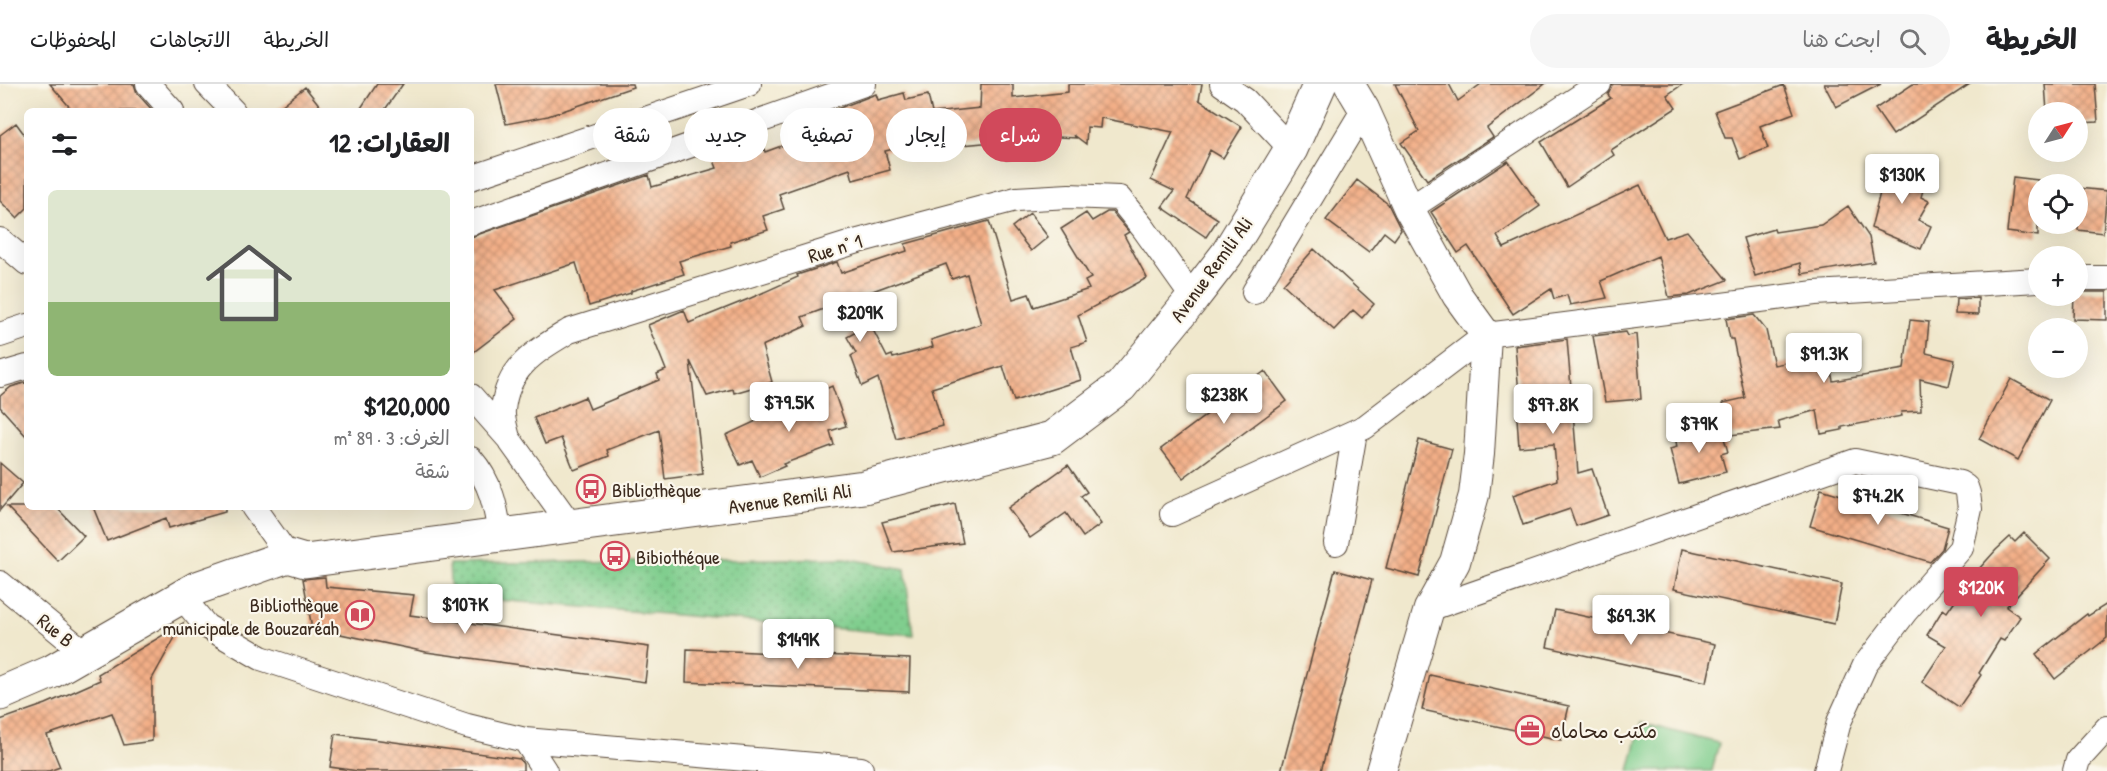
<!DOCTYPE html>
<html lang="ar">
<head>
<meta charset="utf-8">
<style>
	:root { --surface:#fff; --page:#f6f6f6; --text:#202124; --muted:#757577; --line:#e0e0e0; --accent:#d1495b }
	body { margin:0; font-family:"Patrick Hand","Playpen Sans Arabic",sans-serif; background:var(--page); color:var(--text); direction:rtl; height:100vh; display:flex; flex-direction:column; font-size:22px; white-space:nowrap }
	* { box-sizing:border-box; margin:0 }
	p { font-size:20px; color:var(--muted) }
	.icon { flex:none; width:33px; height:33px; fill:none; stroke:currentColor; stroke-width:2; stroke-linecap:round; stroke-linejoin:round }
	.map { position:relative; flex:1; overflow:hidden; direction:ltr }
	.panel { position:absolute; left:24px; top:24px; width:450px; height:402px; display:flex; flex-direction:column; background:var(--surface); border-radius:9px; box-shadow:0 6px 24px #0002; direction:rtl }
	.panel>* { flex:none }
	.hud { position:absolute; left:492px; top:24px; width:570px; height:54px; direction:rtl; display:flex; gap:12px }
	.needle { width:39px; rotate:54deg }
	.fabs { position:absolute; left:2028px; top:18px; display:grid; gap:12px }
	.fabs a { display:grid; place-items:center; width:60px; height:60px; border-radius:50%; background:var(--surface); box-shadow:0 6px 24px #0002; font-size:30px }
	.price { position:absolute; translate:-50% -51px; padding:0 14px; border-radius:6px; background:#fff; color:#222; font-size:20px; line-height:39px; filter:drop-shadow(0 2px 3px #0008) }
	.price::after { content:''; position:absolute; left:50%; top:36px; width:18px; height:14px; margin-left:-9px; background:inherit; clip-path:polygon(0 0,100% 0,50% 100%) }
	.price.selected { background:var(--accent); color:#fff }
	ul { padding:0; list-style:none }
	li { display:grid; align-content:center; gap:12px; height:318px; padding:0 24px }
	li span { display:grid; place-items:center; height:186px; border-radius:9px; color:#555 }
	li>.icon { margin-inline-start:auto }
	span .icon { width:108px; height:108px; fill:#fffc; stroke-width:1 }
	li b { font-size:26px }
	h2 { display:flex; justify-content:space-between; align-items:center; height:72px; padding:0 24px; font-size:26px }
	.chip { padding:0 21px; border-radius:27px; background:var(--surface); box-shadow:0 6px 24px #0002; font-size:21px; line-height:54px }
	.chip.selected { background:var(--accent); color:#fff }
	header { display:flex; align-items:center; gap:36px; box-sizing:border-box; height:84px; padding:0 30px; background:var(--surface); border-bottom:2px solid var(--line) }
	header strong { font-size:28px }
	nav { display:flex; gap:33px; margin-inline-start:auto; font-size:21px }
	.search { width:420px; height:54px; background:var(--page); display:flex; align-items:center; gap:15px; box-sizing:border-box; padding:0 21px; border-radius:33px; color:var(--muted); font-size:22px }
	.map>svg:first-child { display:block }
	.grass { fill:url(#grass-dots); stroke:#5e7c56; stroke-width:1.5 }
	.pitch { fill:#80ce8e; stroke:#5e7c56; stroke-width:1.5 }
	.building { fill:url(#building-cross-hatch) }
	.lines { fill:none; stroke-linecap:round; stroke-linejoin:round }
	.minor-casing { stroke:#564638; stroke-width:26 }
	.tertiary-casing { stroke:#564638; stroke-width:32 }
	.primary-casing { stroke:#564638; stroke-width:35 }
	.minor { stroke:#fff; stroke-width:24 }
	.tertiary { stroke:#fff; stroke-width:30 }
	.primary { stroke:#fff; stroke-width:33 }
	.labels { text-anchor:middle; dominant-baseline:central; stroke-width:4.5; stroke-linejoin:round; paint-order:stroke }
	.street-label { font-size:20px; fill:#3b2a1e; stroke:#fbf7ec }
	.poi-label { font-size:20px; fill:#3b2a1e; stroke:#fbf7ec; text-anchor:start }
</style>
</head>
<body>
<header>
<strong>الخريطة</strong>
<div class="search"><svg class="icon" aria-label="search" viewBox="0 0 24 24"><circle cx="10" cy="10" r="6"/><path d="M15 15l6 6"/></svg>ابحث هنا</div>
<nav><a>الخريطة</a><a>الاتجاهات</a><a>المحفوظات</a></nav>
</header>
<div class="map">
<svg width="2107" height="687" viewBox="0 0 2107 687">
	<defs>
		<pattern id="grass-dots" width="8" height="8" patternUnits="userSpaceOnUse" patternTransform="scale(1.5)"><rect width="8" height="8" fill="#80ce8e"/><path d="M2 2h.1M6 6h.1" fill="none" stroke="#6aa773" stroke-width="1.8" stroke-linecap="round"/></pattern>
		<pattern id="building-cross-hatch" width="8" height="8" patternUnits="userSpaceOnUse" patternTransform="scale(1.5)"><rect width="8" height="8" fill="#f3af87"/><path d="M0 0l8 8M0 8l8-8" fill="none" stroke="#c68f6e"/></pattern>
	</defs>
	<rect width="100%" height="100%" fill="#fbf7ec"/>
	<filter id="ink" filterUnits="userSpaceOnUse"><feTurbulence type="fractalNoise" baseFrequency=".0167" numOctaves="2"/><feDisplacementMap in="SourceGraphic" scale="12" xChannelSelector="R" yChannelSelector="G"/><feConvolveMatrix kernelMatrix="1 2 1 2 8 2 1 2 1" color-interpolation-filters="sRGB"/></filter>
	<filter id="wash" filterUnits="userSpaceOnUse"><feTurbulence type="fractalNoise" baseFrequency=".008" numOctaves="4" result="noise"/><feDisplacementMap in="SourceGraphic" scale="24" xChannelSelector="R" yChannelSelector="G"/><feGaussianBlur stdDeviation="1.35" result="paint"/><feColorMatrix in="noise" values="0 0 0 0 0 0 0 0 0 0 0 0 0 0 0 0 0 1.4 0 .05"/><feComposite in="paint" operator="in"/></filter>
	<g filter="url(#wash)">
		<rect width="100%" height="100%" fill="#f0e8cd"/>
		<path class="grass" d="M 845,474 L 905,485 L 913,551 L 451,512 L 449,480 Z"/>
		<path class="pitch" d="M 1641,639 L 1719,659 L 1712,687 L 1629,687 Z"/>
		<g id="blocks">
			<path class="building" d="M 50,0 L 134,0 L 137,9 L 153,27 L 73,27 Z
				M 377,0 L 403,0 L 384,27 L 359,27 Z
				M 496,0 L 632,0 L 633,3 L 548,32 L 506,40 Z
				M 981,0 L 1013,0 L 1013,14 L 1068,8 L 1068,0 L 1202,0 L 1199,16 L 1242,43 L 1223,74 L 1210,66 L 1187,115 L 1218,135 L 1206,153 L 1162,123 L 1174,107 L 1151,96 L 1173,48 L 1101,34 L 1100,44 L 1087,43 L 1086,60 L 1074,51 L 1076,54 L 1041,52 L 1044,71 L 1006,76 L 1004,57 L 962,61 L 926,75 L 920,59 L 885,67 L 890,86 L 853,96 L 850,85 L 779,110 L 784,125 L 763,132 L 768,146 L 730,158 L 731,162 L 679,177 L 684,190 L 631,207 L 631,209 L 589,222 L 576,179 L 495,206 L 517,235 L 471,270 L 471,153 L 649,91 L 652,103 L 717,84 L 713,74 L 741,65 L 744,72 L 764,65 L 765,68 L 841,40 L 837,25 L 876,10 L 878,16 L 904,9 L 906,16 L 928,11 L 932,29 L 980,24 Z
				M 1395,0 L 1449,0 L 1458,17 L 1481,0 L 1545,0 L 1487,44 L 1493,53 L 1427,96 L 1401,59 L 1419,47 Z
				M 1613,0 L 1683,0 L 1667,11 L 1676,24 L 1611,66 L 1614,71 L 1567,103 L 1541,58 L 1611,14 L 1608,11 Z
				M 1824,0 L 1881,0 L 1836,23 Z
				M 1913,0 L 1970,0 L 1893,51 L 1875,25 Z
				M 2045,0 L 2095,0 L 2098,38 L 2078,39 L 2078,28 L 2047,28 Z
				M 1784,1 L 1794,29 L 1760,42 L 1768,64 L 1740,75 L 1732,54 L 1725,54 L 1715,27 Z
				M 305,3 L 324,27 L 275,27 Z
				M 16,39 L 27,54 L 27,124 L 17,134 L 0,117 L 0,51 Z
				M 1508,77 L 1540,122 L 1497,152 L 1504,164 L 1640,101 L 1665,154 L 1687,147 L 1727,196 L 1689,211 L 1669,213 L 1658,172 L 1601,197 L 1607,214 L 1570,221 L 1567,211 L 1554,215 L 1551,205 L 1513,230 L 1468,162 L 1458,169 L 1431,128 Z
				M 1888,77 L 1928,88 L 1921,113 L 1929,117 L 1918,136 L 1931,142 L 1921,165 L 1871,144 Z
				M 2013,93 L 2038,96 L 2038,152 L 2007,148 Z
				M 1357,96 L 1388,120 L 1401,146 L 1394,156 L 1384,148 L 1369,168 L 1326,136 Z
				M 2078,104 L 2107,107 L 2103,149 L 2078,146 Z
				M 1848,122 L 1869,153 L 1874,178 L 1802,190 L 1800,179 L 1755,192 L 1743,154 L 1774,145 L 1775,148 L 1821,141 Z
				M 1107,128 L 1112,128 L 1129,148 L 1124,151 L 1147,194 L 1078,231 L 1087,258 L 1071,263 L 1081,296 L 1014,317 L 1003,282 L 932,304 L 943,342 L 896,355 L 878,294 L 862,302 L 851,272 L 856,269 L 847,253 L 870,240 L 887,273 L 892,271 L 893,274 L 933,263 L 931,256 L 981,240 L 967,190 L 952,195 L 946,180 L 802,233 L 806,242 L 762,262 L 772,298 L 734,309 L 733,305 L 707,312 L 690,277 L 703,390 L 665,395 L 659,346 L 607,366 L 609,372 L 574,386 L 561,354 L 545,360 L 534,334 L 585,313 L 590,325 L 659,296 L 657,290 L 666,286 L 648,241 L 684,226 L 689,239 L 751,214 L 798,193 L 797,191 L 837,178 L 841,189 L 907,167 L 905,160 L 989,137 L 1013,215 L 1029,210 L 1034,223 L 1089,205 L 1085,197 L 1091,194 L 1061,145 L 1086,129 L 1092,137 Z
				M 1030,129 L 1048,153 L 1031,167 L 1012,143 Z
				M 1314,165 L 1374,220 L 1362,234 L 1353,226 L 1334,246 L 1283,200 Z
				M 2078,208 L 2107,208 L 2107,236 L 2073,235 L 2074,212 L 2078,212 Z
				M 1978,214 L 1978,231 L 1955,230 L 1956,215 Z
				M 1754,231 L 1766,246 L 1774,281 L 1828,271 L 1833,297 L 1904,285 L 1910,236 L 1929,238 L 1926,269 L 1955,276 L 1949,302 L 1920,295 L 1921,327 L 1901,328 L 1902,332 L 1842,343 L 1842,346 L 1821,350 L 1817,326 L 1778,337 L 1780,345 L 1730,351 L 1723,319 L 1745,314 L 1733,255 L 1730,255 L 1726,235 Z
				M 1626,248 L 1628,252 L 1636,250 L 1641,315 L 1605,318 L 1593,252 Z
				M 1567,255 L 1578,389 L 1592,385 L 1608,431 L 1576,442 L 1570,425 L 1523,441 L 1513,411 L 1557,396 L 1554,360 L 1519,363 L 1517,334 L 1521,334 L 1515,262 Z
				M 1265,287 L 1287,317 L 1183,394 L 1161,365 Z
				M 2011,295 L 2050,316 L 2018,376 L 1979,355 Z
				M 27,298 L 27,353 L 0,323 L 0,312 L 11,303 Z
				M 832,302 L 846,342 L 830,347 L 834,361 L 783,380 L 785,382 L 760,393 L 752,376 L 740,381 L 726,351 Z
				M 1720,340 L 1728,368 L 1721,370 L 1726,388 L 1679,400 L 1670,365 L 1677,363 L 1675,352 Z
				M 1419,356 L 1452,365 L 1419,493 L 1386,484 Z
				M 0,379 L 23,399 L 0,426 Z
				M 1068,381 L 1087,408 L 1081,412 L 1101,440 L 1083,453 L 1066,429 L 1030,454 L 1008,424 Z
				M 1821,405 L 1948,443 L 1942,465 L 1930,478 L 1810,442 Z
				M 955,420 L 963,459 L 893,468 L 882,438 Z
				M 7,423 L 56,423 L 84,452 L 58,477 Z
				M 93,423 L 225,423 L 225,428 L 169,444 L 166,434 L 107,457 Z
				M 2024,449 L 2050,475 L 2006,523 L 2020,533 L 2004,557 L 2000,555 L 1979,589 L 1981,591 L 1959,623 L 1922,598 L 1946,562 L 1927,551 L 1943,525 L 1947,528 L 1969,496 L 1996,466 L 2010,453 L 2015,458 Z
				M 1682,465 L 1842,500 L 1834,540 L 1674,505 Z
				M 1335,486 L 1372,496 L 1321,687 L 1281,687 Z
				M 325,493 L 326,503 L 414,511 L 410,531 L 649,563 L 645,598 L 426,568 L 312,544 L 303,495 Z
				M 2107,520 L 2107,554 L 2055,595 L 2036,570 L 2087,530 L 2088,532 Z
				M 1555,526 L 1715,560 L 1707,598 L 1547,563 Z
				M 183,539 L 152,595 L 152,657 L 124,661 L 112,629 L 47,651 L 60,683 L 49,687 L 0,687 L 0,636 L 46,620 L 100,596 L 98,590 Z
				M 687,565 L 910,575 L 909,608 L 686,598 Z
				M 1430,591 L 1569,622 L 1561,656 L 1422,626 Z
				M 335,650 L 520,675 L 523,680 L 523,687 L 358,687 L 330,683 Z"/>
		</g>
	</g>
	<g filter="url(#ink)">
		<use href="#blocks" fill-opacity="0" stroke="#564638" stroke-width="1.5"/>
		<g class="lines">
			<g class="minor-casing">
				<path id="minor" d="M 148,0 L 172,27
					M 207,0 L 233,27
					M 1222,0 L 1245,16 L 1291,65
					M 471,94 L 749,0
					M 1409,125 L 1599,0
					M 471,139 L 864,0
					M 0,156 L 27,179
					M 2078,194 L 2107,194
					M 1254,208 L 1364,25
					M 0,251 L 27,242
					M 0,291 L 27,283
					M 471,312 L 508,354 L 572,443
					M 508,354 C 506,345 502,335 503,326 C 507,283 536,267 569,247 L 858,157 L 1016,115 L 1069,112 L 1119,114 L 1144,145 L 1193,214
					M 471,375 C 491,398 496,423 500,452
					M 253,423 L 288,472
					M 1172,430 L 1365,343 L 1486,251 L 1815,209 L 2038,196
					M 1336,459 L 1355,348
					M 0,499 L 85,569
					M 182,513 L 206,542 L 261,574 L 467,642 L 525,656 L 545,687
					M 1429,525 L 1855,377 L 1960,399 L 1966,403 L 1968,409 L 1970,425 L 1961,464 L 1906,527 L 1865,581 L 1839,638 L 1826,687
					M 525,656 L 861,685
					M 2075,687 L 2078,676 L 2107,644"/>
			</g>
			<g class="tertiary-casing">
				<path id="tertiary" d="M 1349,0 L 1364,25 L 1409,125 L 1457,211 L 1486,251 L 1479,370 L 1474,411 L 1455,478 L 1429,525 L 1381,687"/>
			</g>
			<g class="primary-casing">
				<path id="primary" d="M 0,610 L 51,588 L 197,504 L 288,472 L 305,477 L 864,403 L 1052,354 L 1121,302 L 1193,214 L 1227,170 L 1291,65 L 1320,0"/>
			</g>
			<use href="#minor" class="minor"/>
			<use href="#tertiary" class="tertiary"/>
			<use href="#primary" class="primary"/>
		</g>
	</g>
	<defs>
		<g id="bus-ring" transform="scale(1.5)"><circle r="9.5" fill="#fbf7ec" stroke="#d1495b" stroke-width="1.5"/><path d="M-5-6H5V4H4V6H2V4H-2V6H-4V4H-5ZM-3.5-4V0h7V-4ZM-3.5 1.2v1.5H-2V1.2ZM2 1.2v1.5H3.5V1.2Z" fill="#d1495b"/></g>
		<g id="library-ring" transform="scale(1.5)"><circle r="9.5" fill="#fbf7ec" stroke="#d1495b" stroke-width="1.5"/><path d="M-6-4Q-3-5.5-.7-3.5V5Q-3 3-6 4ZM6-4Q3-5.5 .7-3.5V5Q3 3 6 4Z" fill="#d1495b"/></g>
		<g id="office-ring" transform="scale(1.5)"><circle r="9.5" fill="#fbf7ec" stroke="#d1495b" stroke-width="1.5"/><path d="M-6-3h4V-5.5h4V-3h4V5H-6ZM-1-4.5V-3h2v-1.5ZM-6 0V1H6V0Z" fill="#d1495b"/></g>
	</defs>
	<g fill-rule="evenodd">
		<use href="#bus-ring" x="591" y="405"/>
		<use href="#bus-ring" x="615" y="472"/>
		<use href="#library-ring" x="360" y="531"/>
		<use href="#office-ring" x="1530" y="646"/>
	</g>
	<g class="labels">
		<g class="street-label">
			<text transform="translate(835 164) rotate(-17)">Rue n° 1</text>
			<text transform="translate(1211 185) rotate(-54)">Avenue Remili Ali</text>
			<text transform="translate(790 414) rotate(-8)">Avenue Remili Ali</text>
			<text transform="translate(56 546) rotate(39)">Rue B</text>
		</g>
		<g class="poi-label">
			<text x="612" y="405">Bibliothèque</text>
			<text x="636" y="472">Bibiothéque</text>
			<text x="339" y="520" text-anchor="end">Bibliothèque<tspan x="339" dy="23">municipale de Bouzaréah</tspan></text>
			<text x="1551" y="646">مكتب محاماه</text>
		</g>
	</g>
</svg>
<div class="fabs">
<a><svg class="needle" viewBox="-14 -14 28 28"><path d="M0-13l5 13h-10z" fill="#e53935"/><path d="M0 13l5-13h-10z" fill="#757577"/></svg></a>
<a><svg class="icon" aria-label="locate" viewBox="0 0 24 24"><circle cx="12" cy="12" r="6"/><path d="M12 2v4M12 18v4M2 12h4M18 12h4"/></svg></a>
<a>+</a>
<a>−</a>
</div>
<b class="price" style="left:1902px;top:121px">$130K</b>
<b class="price" style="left:860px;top:259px">$209K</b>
<b class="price" style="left:1824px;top:300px">$91.3K</b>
<b class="price" style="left:1224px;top:341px">$238K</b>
<b class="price" style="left:789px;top:349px">$79.5K</b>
<b class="price" style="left:1553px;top:351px">$97.8K</b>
<b class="price" style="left:1699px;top:370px">$79K</b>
<b class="price" style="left:1878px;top:442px">$74.2K</b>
<b class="price selected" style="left:1981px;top:534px">$120K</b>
<b class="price" style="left:465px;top:551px">$107K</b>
<b class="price" style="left:1631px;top:562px">$69.3K</b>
<b class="price" style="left:798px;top:586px">$149K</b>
<div class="hud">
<a class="chip selected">شراء</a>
<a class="chip">إيجار</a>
<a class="chip">تصفية</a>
<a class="chip">جديد</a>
<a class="chip">شقة</a>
</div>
<section class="panel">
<h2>العقارات: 12<svg class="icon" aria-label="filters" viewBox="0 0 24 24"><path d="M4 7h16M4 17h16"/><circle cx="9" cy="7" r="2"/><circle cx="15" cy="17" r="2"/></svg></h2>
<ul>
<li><span style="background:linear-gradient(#dfe7d0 60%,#8fb573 0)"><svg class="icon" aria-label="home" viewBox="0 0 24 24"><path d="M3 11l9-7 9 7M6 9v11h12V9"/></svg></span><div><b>$120,000</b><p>الغرف: 3 · 89 m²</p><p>شقة</p></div></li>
</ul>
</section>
</div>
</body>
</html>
